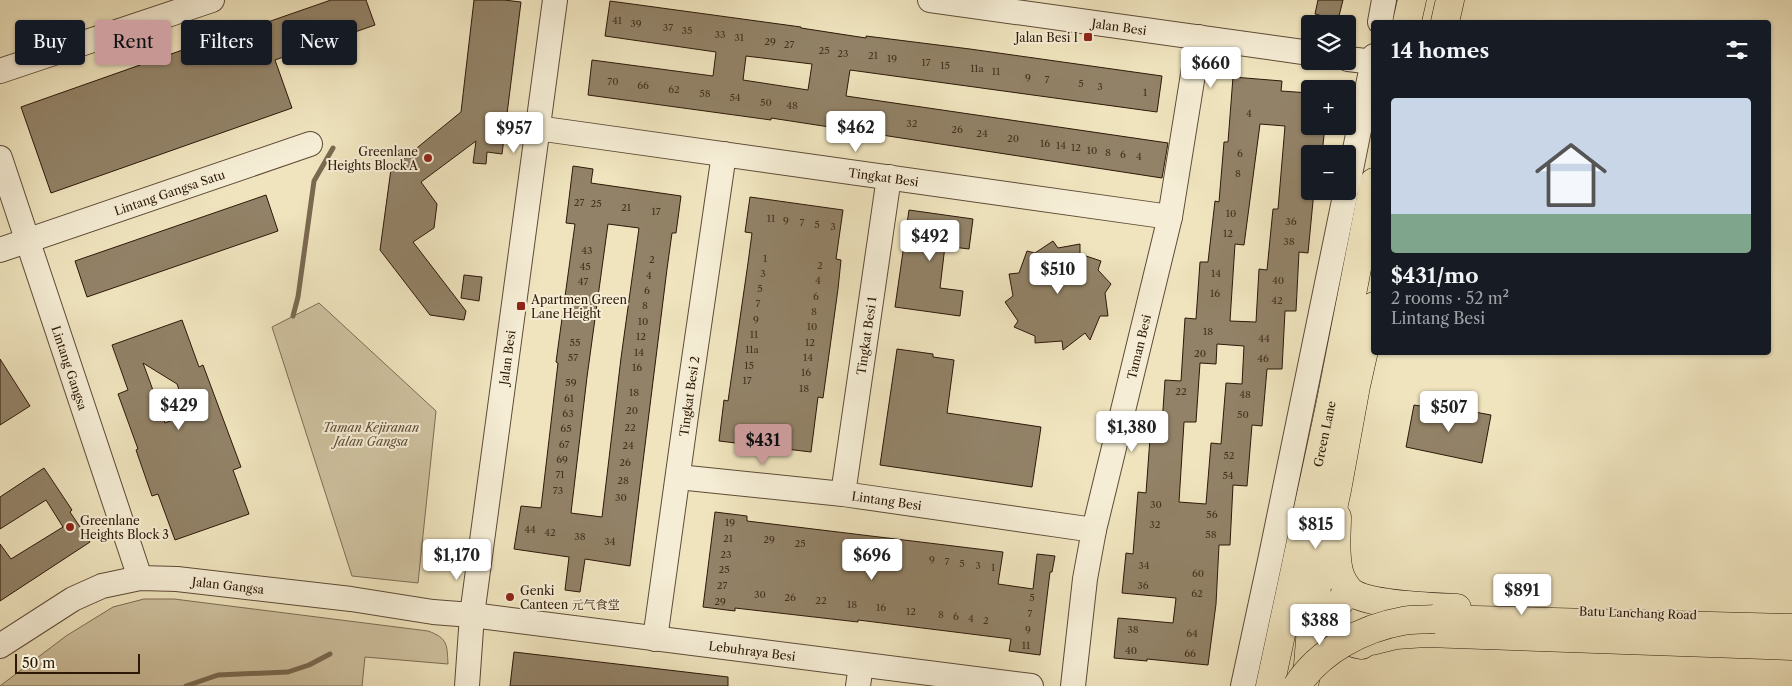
<!DOCTYPE html>
<html lang="en">
<head>
<meta charset="utf-8">
<style>
	:root { --surface:#171b24; --page:#242831; --text:#f1f3f6; --muted:#9ea1a6; --line:#363941; --accent:#c59692 }
	body { margin:0; font-family:"Libre Caslon Text","Noto Serif SC",serif; background:var(--page); color:var(--text); height:100vh; display:flex; flex-direction:column; font-size:19px; white-space:nowrap }
	* { box-sizing:border-box; margin:0 }
	p { font-size:16px; color:var(--muted) }
	.icon { flex:none; width:28px; height:28px; fill:none; stroke:currentColor; stroke-width:2; stroke-linecap:round; stroke-linejoin:round }
	.map { position:relative; flex:1; overflow:hidden }
	.sheet { position:absolute; left:1371px; top:20px; width:400px; height:335px; display:flex; flex-direction:column; background:var(--surface); border-radius:5px; box-shadow:0 1px 4px #0004 }
	.sheet>* { flex:none }
	.guide { position:absolute; left:15px; top:20px; width:475px; height:45px; display:flex; gap:10px }
	.controls { position:absolute; left:1301px; top:15px; display:grid; gap:10px }
	.controls a { display:grid; place-items:center; width:55px; height:55px; border-radius:5px; background:var(--surface); box-shadow:0 1px 4px #0004; font-size:25px }
	.scale { position:absolute; left:15px; bottom:12px; width:125px; box-sizing:border-box; padding-left:5px; border:2px solid #2d1808; border-top:0; font-size:14px; line-height:18px; white-space:nowrap; color:#2d1808; -webkit-text-stroke:4px #f5edd5; paint-order:stroke }
	.price { position:absolute; translate:-50% -42px; padding:0 11px; border-radius:5px; background:#fff; color:#222; font-size:16px; line-height:32px; filter:drop-shadow(0 1px 2px #0008) }
	.price::after { content:''; position:absolute; left:50%; top:30px; width:15px; height:11px; margin-left:-8px; background:inherit; clip-path:polygon(0 0,100% 0,50% 100%) }
	.price.current { background:var(--accent); color:#111 }
	ul { padding:0; list-style:none }
	li { display:grid; align-content:center; gap:10px; height:265px; padding:0 20px }
	li+li { border-top:1px solid var(--line) }
	li span { display:grid; place-items:center; height:155px; border-radius:5px; color:#555 }
	li>.icon { margin-inline-start:auto }
	span .icon { width:90px; height:90px; fill:#fffc; stroke-width:1 }
	li b { font-size:21px }
	h2 { display:flex; justify-content:space-between; align-items:center; height:60px; padding:0 20px; font-size:21px }
	.tag { padding:0 18px; border-radius:5px; background:var(--surface); box-shadow:0 1px 4px #0004; font-size:18px; line-height:45px }
	.tag.current { background:var(--accent); color:#111 }
	.map>svg:first-child { display:block }
	.green { fill:#cec19f; stroke:#7e6c54 }
	.lines { fill:none; stroke-linecap:round; stroke-linejoin:round }
	.stream { stroke:#7a6950; stroke-width:5 }
	.building { fill:#928267; stroke:#2d1808; fill-rule:evenodd }
	.minor-casing { stroke:#5e4b36; stroke-width:26 }
	.major-casing { stroke:#2d1808; stroke-width:29 }
	.highway-casing { stroke:#2d1808; stroke-width:29 }
	.minor { stroke:#f5edd5; stroke-width:24 }
	.major { stroke:#efe4be; stroke-width:28 }
	.highway { stroke:#efe4be; stroke-width:28 }
	.highway-bridge-casing { stroke:#2d1808; stroke-width:29; stroke-linecap:butt }
	.highway-bridge { stroke:#efe4be; stroke-width:28 }
	.poi-dot { fill:#8f2418; stroke:#f5edd5; stroke-width:2 }
	.labels { text-anchor:middle; dominant-baseline:central; stroke-width:4; stroke-linejoin:round; paint-order:stroke }
	.number-label { font-size:10px; fill:#463220 }
	.street-label { font-size:12px; fill:#2d1808; stroke:#f5edd5 }
	.poi-label { font-size:12px; fill:#2d1808; stroke:#f5edd5; text-anchor:start }
	.park-label { font-size:12px; font-style:italic; fill:#5d4b35; stroke:#f5edd5 }
</style>
</head>
<body>
<div class="map">
<svg width="1792" height="686" viewBox="0 0 1792 686">
	<rect width="100%" height="100%" fill="#efe4be"/>
	<filter id="stains"><feTurbulence type="fractalNoise" baseFrequency=".004" numOctaves="4"/><feColorMatrix values="0 0 0 0 .2 0 0 0 0 .09 0 0 0 0 .02 0 0 0 .5 -.17"/></filter>
	<radialGradient id="worn" r=".72"><stop offset=".6" stop-color="#630" stop-opacity="0"/><stop offset="1" stop-color="#630" stop-opacity=".3"/></radialGradient>
	<path class="green" d="M 319,303 L 436,411 L 418,583 L 352,576 L 272,327 Z
		M 144,599 L 174,599 L 428,631 C 448,638 447,645 448,664 L 365,657 L 362,686 L 0,686 L 66,636 L 113,607 Z"/>
	<g class="lines">
		<path class="stream" d="M 293,316 L 298,297 L 314,181 L 333,148
			M 186,686 L 218,675 L 288,672 L 309,665 L 330,654"/>
	</g>
	<path class="building" d="M 331,0 L 366,0 L 375,25 L 275,60 L 292,108 L 51,193 L 21,107 L 262,22 L 262,24 Z
		M 474,0 L 504,0 L 521,2 L 502,154 L 487,152 L 486,164 L 473,163 L 476,141 L 421,182 L 437,204 L 434,228 L 413,242 L 466,311 L 464,320 L 430,315 L 380,250 L 391,169 L 461,112 Z
		M 1318,0 L 1343,0 L 1338,20 L 1315,14 Z
		M 610,1 L 801,27 L 801,28 L 866,38 L 866,36 L 970,49 L 1162,76 L 1157,112 L 850,70 L 846,96 L 1168,143 L 1162,178 L 771,118 L 771,120 L 588,95 L 592,60 L 713,76 L 716,52 L 605,36 ZM 746,56 L 812,64 L 808,90 L 743,80 Z
		M 1233,77 L 1282,81 L 1281,91 L 1310,93 L 1310,126 L 1325,126 L 1322,154 L 1310,154 L 1310,191 L 1314,191 L 1308,253 L 1299,252 L 1296,311 L 1285,311 L 1282,369 L 1267,369 L 1262,426 L 1252,425 L 1247,486 L 1233,485 L 1230,545 L 1219,545 L 1216,604 L 1208,665 L 1147,659 L 1147,661 L 1114,658 L 1118,618 L 1173,623 L 1176,598 L 1122,593 L 1126,553 L 1133,554 L 1138,492 L 1146,493 L 1150,438 L 1161,439 L 1165,380 L 1181,381 L 1185,318 L 1196,319 L 1200,262 L 1208,262 L 1215,201 L 1219,202 L 1224,142 L 1228,142 ZM 1260,124 L 1285,126 L 1278,209 L 1273,209 L 1267,270 L 1259,269 L 1256,322 L 1230,321 L 1235,244 L 1244,245 ZM 1217,344 L 1244,346 L 1242,384 L 1226,383 L 1221,444 L 1211,443 L 1206,504 L 1179,502 L 1184,422 L 1196,422 L 1200,363 L 1216,364 Z
		M 573,166 L 593,169 L 591,183 L 681,196 L 676,233 L 672,233 L 667,269 L 630,566 L 585,559 L 580,592 L 565,590 L 569,557 L 514,549 L 521,506 L 541,508 L 558,363 L 556,362 L 575,224 L 566,223 ZM 608,224 L 639,228 L 621,358 L 602,517 L 571,513 L 587,377 Z
		M 266,195 L 278,231 L 87,297 L 75,261 Z
		M 750,197 L 843,210 L 836,259 L 841,260 L 838,289 L 823,398 L 818,397 L 811,452 L 719,441 L 724,400 L 728,401 L 748,263 L 752,233 L 745,232 Z
		M 909,210 L 973,219 L 969,249 L 945,246 L 940,288 L 963,291 L 960,316 L 895,307 Z
		M 1053,241 L 1058,248 L 1080,244 L 1080,254 L 1101,261 L 1098,270 L 1111,284 L 1105,293 L 1108,316 L 1100,316 L 1090,340 L 1085,333 L 1063,350 L 1062,341 L 1035,343 L 1035,336 L 1014,327 L 1018,321 L 1005,302 L 1013,296 L 1009,274 L 1019,273 L 1027,251 L 1035,253 Z
		M 464,275 L 482,277 L 479,301 L 461,298 Z
		M 182,320 L 199,367 L 203,365 L 241,467 L 233,470 L 249,514 L 175,540 L 158,494 L 152,496 L 136,450 L 138,449 L 118,394 L 128,390 L 112,345 ZM 143,363 L 177,384 L 188,414 L 165,423 Z
		M 897,349 L 933,354 L 933,357 L 954,360 L 947,413 L 1041,427 L 1032,487 L 880,465 Z
		M 0,359 L 30,406 L 0,425 Z
		M 1414,405 L 1452,411 L 1453,408 L 1491,415 L 1482,463 L 1406,447 Z
		M 44,468 L 72,510 L 70,512 L 90,542 L 0,601 L 0,544 L 11,559 L 63,527 L 46,500 L 0,529 L 0,497 Z
		M 715,512 L 747,516 L 747,521 L 1003,552 L 998,584 L 1033,589 L 1037,554 L 1055,556 L 1052,572 L 1050,572 L 1040,655 L 1009,651 L 1011,639 L 858,620 L 858,622 L 735,608 L 735,611 L 703,607 Z
		M 514,652 L 728,677 L 728,686 L 510,686 Z"/>
	<g class="lines">
		<g class="minor-casing">
			<g id="minor">
				<path id="s1" d="M 930,0 L 1310,53"/>
				<path d="M 1380,22 L 1384,0"/>
				<path d="M 1348,59 L 1374,62"/>
				<path d="M 0,71 L 212,0"/>
				<path id="s2" d="M 537,128 L 1170,217"/>
				<path id="s3" d="M 0,158 L 140,578"/>
				<path d="M 1348,184 L 1374,56"/>
				<path id="s4" d="M 0,250 L 310,144"/>
				<path id="s5" d="M 678,477 L 843,494 L 1094,530"/>
				<path id="s6" d="M 843,494 L 889,177"/>
				<path id="s7" d="M 655,639 L 690,387 L 724,154"/>
				<path id="s8" d="M 0,646 L 73,599 L 102,586 L 140,578 L 177,579 L 351,599 L 433,612 L 472,615 L 1031,686"/>
				<path id="s9" d="M 467,686 L 472,615 L 555,0"/>
				<path d="M 858,686 L 861,665"/>
				<path id="s10" d="M 1073,686 L 1085,579 L 1094,530 L 1170,217 L 1199,37"/>
				<path d="M 1243,686 L 1271,556 L 1346,191"/>
			</g>
		</g>
		<g class="major-casing">
			<path id="major" d="M 1337,517 C 1337,535 1334,557 1340,575 C 1342,580 1346,587 1350,591 C 1366,605 1434,607 1457,608
				M 1351,592 C 1323,609 1331,641 1362,645
				M 1372,641 L 1396,635 L 1426,633 L 1792,646"/>
		</g>
		<g class="highway-casing">
			<g id="highway">
				<path d="M 1407,22 L 1412,0"/>
				<path d="M 1445,22 L 1450,0"/>
				<path d="M 1434,619 L 1792,628"/>
				<path id="s11" d="M 1270,686 L 1330,406 L 1374,182"/>
				<path d="M 1304,686 L 1308,665 L 1312,615 L 1322,559 L 1337,490 L 1356,386 L 1374,306"/>
			</g>
		</g>
		<use href="#minor" class="minor"/>
		<use href="#major" class="major"/>
		<use href="#highway" class="highway"/>
		<g class="highway-bridge-casing">
			<path id="highway-bridge" d="M 1297,686 C 1319,651 1363,628 1403,621 C 1413,619 1423,620 1434,619"/>
		</g>
		<use href="#highway-bridge" class="highway-bridge"/>
	</g>
	<g class="poi-dot">
		<rect x="1083" y="32" width="10" height="10" rx="2.5"/>
		<circle cx="428" cy="158" r="5"/>
		<rect x="516" y="301" width="10" height="10" rx="2.5"/>
		<circle cx="70" cy="527" r="5"/>
		<circle cx="510" cy="597" r="5"/>
	</g>
	<g class="labels">
		<g class="number-label">
			<text x="617" y="20">41</text>
			<text x="636" y="23">39</text>
			<text x="668" y="27">37</text>
			<text x="687" y="30">35</text>
			<text x="720" y="34">33</text>
			<text x="739" y="37">31</text>
			<text x="770" y="41">29</text>
			<text x="789" y="44">27</text>
			<text x="824" y="50">25</text>
			<text x="843" y="53">23</text>
			<text x="873" y="55">21</text>
			<text x="892" y="58">19</text>
			<text x="926" y="62">17</text>
			<text x="945" y="65">15</text>
			<text x="977" y="68">11a</text>
			<text x="996" y="71">11</text>
			<text x="1028" y="77">9</text>
			<text x="1047" y="79">7</text>
			<text x="613" y="81">70</text>
			<text x="1081" y="83">5</text>
			<text x="643" y="85">66</text>
			<text x="1100" y="86">3</text>
			<text x="674" y="89">62</text>
			<text x="1145" y="92">1</text>
			<text x="705" y="93">58</text>
			<text x="735" y="97">54</text>
			<text x="766" y="102">50</text>
			<text x="792" y="105">48</text>
			<text x="1249" y="113">4</text>
			<text x="912" y="123">32</text>
			<text x="957" y="129">26</text>
			<text x="982" y="133">24</text>
			<text x="1013" y="138">20</text>
			<text x="1045" y="143">16</text>
			<text x="1061" y="145">14</text>
			<text x="1076" y="147">12</text>
			<text x="1092" y="150">10</text>
			<text x="1108" y="152">8</text>
			<text x="1240" y="153">6</text>
			<text x="1123" y="154">6</text>
			<text x="1139" y="156">4</text>
			<text x="1238" y="173">8</text>
			<text x="579" y="202">27</text>
			<text x="596" y="203">25</text>
			<text x="626" y="207">21</text>
			<text x="656" y="211">17</text>
			<text x="1231" y="213">10</text>
			<text x="771" y="218">11</text>
			<text x="786" y="220">9</text>
			<text x="1291" y="221">36</text>
			<text x="802" y="222">7</text>
			<text x="817" y="224">5</text>
			<text x="833" y="226">3</text>
			<text x="1228" y="233">12</text>
			<text x="1289" y="241">38</text>
			<text x="587" y="250">43</text>
			<text x="765" y="258">1</text>
			<text x="652" y="259">2</text>
			<text x="820" y="265">2</text>
			<text x="585" y="266">45</text>
			<text x="763" y="273">3</text>
			<text x="1216" y="273">14</text>
			<text x="649" y="275">4</text>
			<text x="818" y="280">4</text>
			<text x="1278" y="280">40</text>
			<text x="583" y="281">47</text>
			<text x="760" y="288">5</text>
			<text x="647" y="290">6</text>
			<text x="1215" y="293">16</text>
			<text x="816" y="296">6</text>
			<text x="1277" y="300">42</text>
			<text x="758" y="303">7</text>
			<text x="645" y="305">8</text>
			<text x="814" y="311">8</text>
			<text x="756" y="319">9</text>
			<text x="643" y="321">10</text>
			<text x="812" y="326">10</text>
			<text x="1208" y="331">18</text>
			<text x="754" y="334">11</text>
			<text x="641" y="336">12</text>
			<text x="1264" y="338">44</text>
			<text x="575" y="342">55</text>
			<text x="810" y="342">12</text>
			<text x="752" y="349">11a</text>
			<text x="639" y="352">14</text>
			<text x="1200" y="353">20</text>
			<text x="573" y="357">57</text>
			<text x="808" y="357">14</text>
			<text x="1263" y="358">46</text>
			<text x="749" y="365">15</text>
			<text x="637" y="367">16</text>
			<text x="806" y="372">16</text>
			<text x="747" y="380">17</text>
			<text x="571" y="382">59</text>
			<text x="804" y="388">18</text>
			<text x="1181" y="391">22</text>
			<text x="634" y="392">18</text>
			<text x="1245" y="394">48</text>
			<text x="569" y="398">61</text>
			<text x="632" y="410">20</text>
			<text x="568" y="413">63</text>
			<text x="1243" y="414">50</text>
			<text x="630" y="427">22</text>
			<text x="566" y="428">65</text>
			<text x="564" y="444">67</text>
			<text x="628" y="445">24</text>
			<text x="1229" y="455">52</text>
			<text x="562" y="459">69</text>
			<text x="625" y="462">26</text>
			<text x="560" y="474">71</text>
			<text x="1228" y="475">54</text>
			<text x="623" y="480">28</text>
			<text x="558" y="490">73</text>
			<text x="621" y="497">30</text>
			<text x="1156" y="504">30</text>
			<text x="1212" y="514">56</text>
			<text x="730" y="522">19</text>
			<text x="1155" y="524">32</text>
			<text x="530" y="529">44</text>
			<text x="550" y="532">42</text>
			<text x="1211" y="534">58</text>
			<text x="580" y="536">38</text>
			<text x="728" y="538">21</text>
			<text x="769" y="539">29</text>
			<text x="610" y="541">34</text>
			<text x="800" y="543">25</text>
			<text x="726" y="554">23</text>
			<text x="932" y="559">9</text>
			<text x="947" y="561">7</text>
			<text x="962" y="563">5</text>
			<text x="978" y="565">3</text>
			<text x="1144" y="565">34</text>
			<text x="993" y="567">1</text>
			<text x="724" y="569">25</text>
			<text x="1198" y="573">60</text>
			<text x="722" y="585">27</text>
			<text x="1143" y="585">36</text>
			<text x="1197" y="593">62</text>
			<text x="760" y="594">30</text>
			<text x="790" y="597">26</text>
			<text x="1032" y="597">5</text>
			<text x="821" y="600">22</text>
			<text x="720" y="601">29</text>
			<text x="852" y="604">18</text>
			<text x="881" y="607">16</text>
			<text x="911" y="611">12</text>
			<text x="1030" y="613">7</text>
			<text x="941" y="614">8</text>
			<text x="956" y="616">6</text>
			<text x="971" y="618">4</text>
			<text x="986" y="620">2</text>
			<text x="1028" y="629">9</text>
			<text x="1133" y="629">38</text>
			<text x="1192" y="633">64</text>
			<text x="1026" y="645">11</text>
			<text x="1131" y="650">40</text>
			<text x="1190" y="653">66</text>
		</g>
		<g class="street-label">
			<text stroke="none"><textPath href="#s1" startOffset="191">Jalan Besi</textPath></text>
			<text stroke="none"><textPath href="#s2" startOffset="350">Tingkat Besi</textPath></text>
			<text stroke="none"><textPath href="#s4" startOffset="179">Lintang Gangsa Satu</textPath></text>
			<text stroke="none"><textPath href="#s6" startOffset="160">Tingkat Besi 1</textPath></text>
			<text stroke="none"><textPath href="#s10" startOffset="346">Taman Besi</textPath></text>
			<text stroke="none"><textPath href="#s9" startOffset="331">Jalan Besi</textPath></text>
			<text stroke="none"><textPath href="#s3" startOffset="221">Lintang Gangsa</textPath></text>
			<text stroke="none"><textPath href="#s7" startOffset="245">Tingkat Besi 2</textPath></text>
			<text stroke="none"><textPath href="#s11" startOffset="258">Green Lane</textPath></text>
			<text stroke="none"><textPath href="#s5" startOffset="210">Lintang Besi</textPath></text>
			<text stroke="none"><textPath href="#s8" startOffset="246">Jalan Gangsa</textPath></text>
			<text transform="translate(1638 613) rotate(2)">Batu Lanchang Road</text>
			<text stroke="none"><textPath href="#s8" startOffset="774">Lebuhraya Besi</textPath></text>
		</g>
		<g class="poi-label">
			<text x="1078" y="37" text-anchor="end">Jalan Besi I</text>
			<text x="418" y="151" text-anchor="end">Greenlane<tspan x="418" dy="14">Heights Block A</tspan></text>
			<text x="531" y="299">Apartmen Green<tspan x="531" dy="14">Lane Height</tspan></text>
			<text x="80" y="520">Greenlane<tspan x="80" dy="14">Heights Block 3</tspan></text>
			<text x="520" y="590">Genki<tspan x="520" dy="14">Canteen 元气食堂</tspan></text>
		</g>
		<g class="park-label">
			<text x="371" y="427">Taman Kejiranan<tspan x="371" dy="14">Jalan Gangsa</tspan></text>
		</g>
	</g>
	<rect width="100%" height="100%" filter="url(#stains)"/>
	<rect width="100%" height="100%" fill="url(#worn)"/>
</svg>
<div class="controls">
<a><svg class="icon" aria-label="layers" viewBox="0 0 24 24"><path d="M12 4l9 5-9 5-9-5zM3 14l9 5 9-5"/></svg></a>
<a>+</a>
<a>−</a>
</div>
<div class="scale">50 m</div>
<b class="price" style="left:1211px;top:89px">$660</b>
<b class="price" style="left:856px;top:153px">$462</b>
<b class="price" style="left:514px;top:154px">$957</b>
<b class="price" style="left:930px;top:262px">$492</b>
<b class="price" style="left:1058px;top:295px">$510</b>
<b class="price" style="left:179px;top:431px">$429</b>
<b class="price" style="left:1449px;top:433px">$507</b>
<b class="price" style="left:1132px;top:453px">$1,380</b>
<b class="price current" style="left:763px;top:466px">$431</b>
<b class="price" style="left:1316px;top:550px">$815</b>
<b class="price" style="left:457px;top:581px">$1,170</b>
<b class="price" style="left:872px;top:581px">$696</b>
<b class="price" style="left:1522px;top:616px">$891</b>
<b class="price" style="left:1320px;top:646px">$388</b>
<div class="guide">
<a class="tag">Buy</a>
<a class="tag current">Rent</a>
<a class="tag">Filters</a>
<a class="tag">New</a>
</div>
<section class="sheet">
<h2>14 homes<svg class="icon" aria-label="filters" viewBox="0 0 24 24"><path d="M4 7h16M4 17h16"/><circle cx="9" cy="7" r="2"/><circle cx="15" cy="17" r="2"/></svg></h2>
<ul>
<li><span style="background:linear-gradient(#c9d6e8 75%,#7fa58c 0)"><svg class="icon" aria-label="home" viewBox="0 0 24 24"><path d="M3 11l9-7 9 7M6 9v11h12V9"/></svg></span><div><b>$431/mo</b><p>2 rooms · 52 m²</p><p>Lintang Besi</p></div></li>
</ul>
</section>
</div>
</body>
</html>
